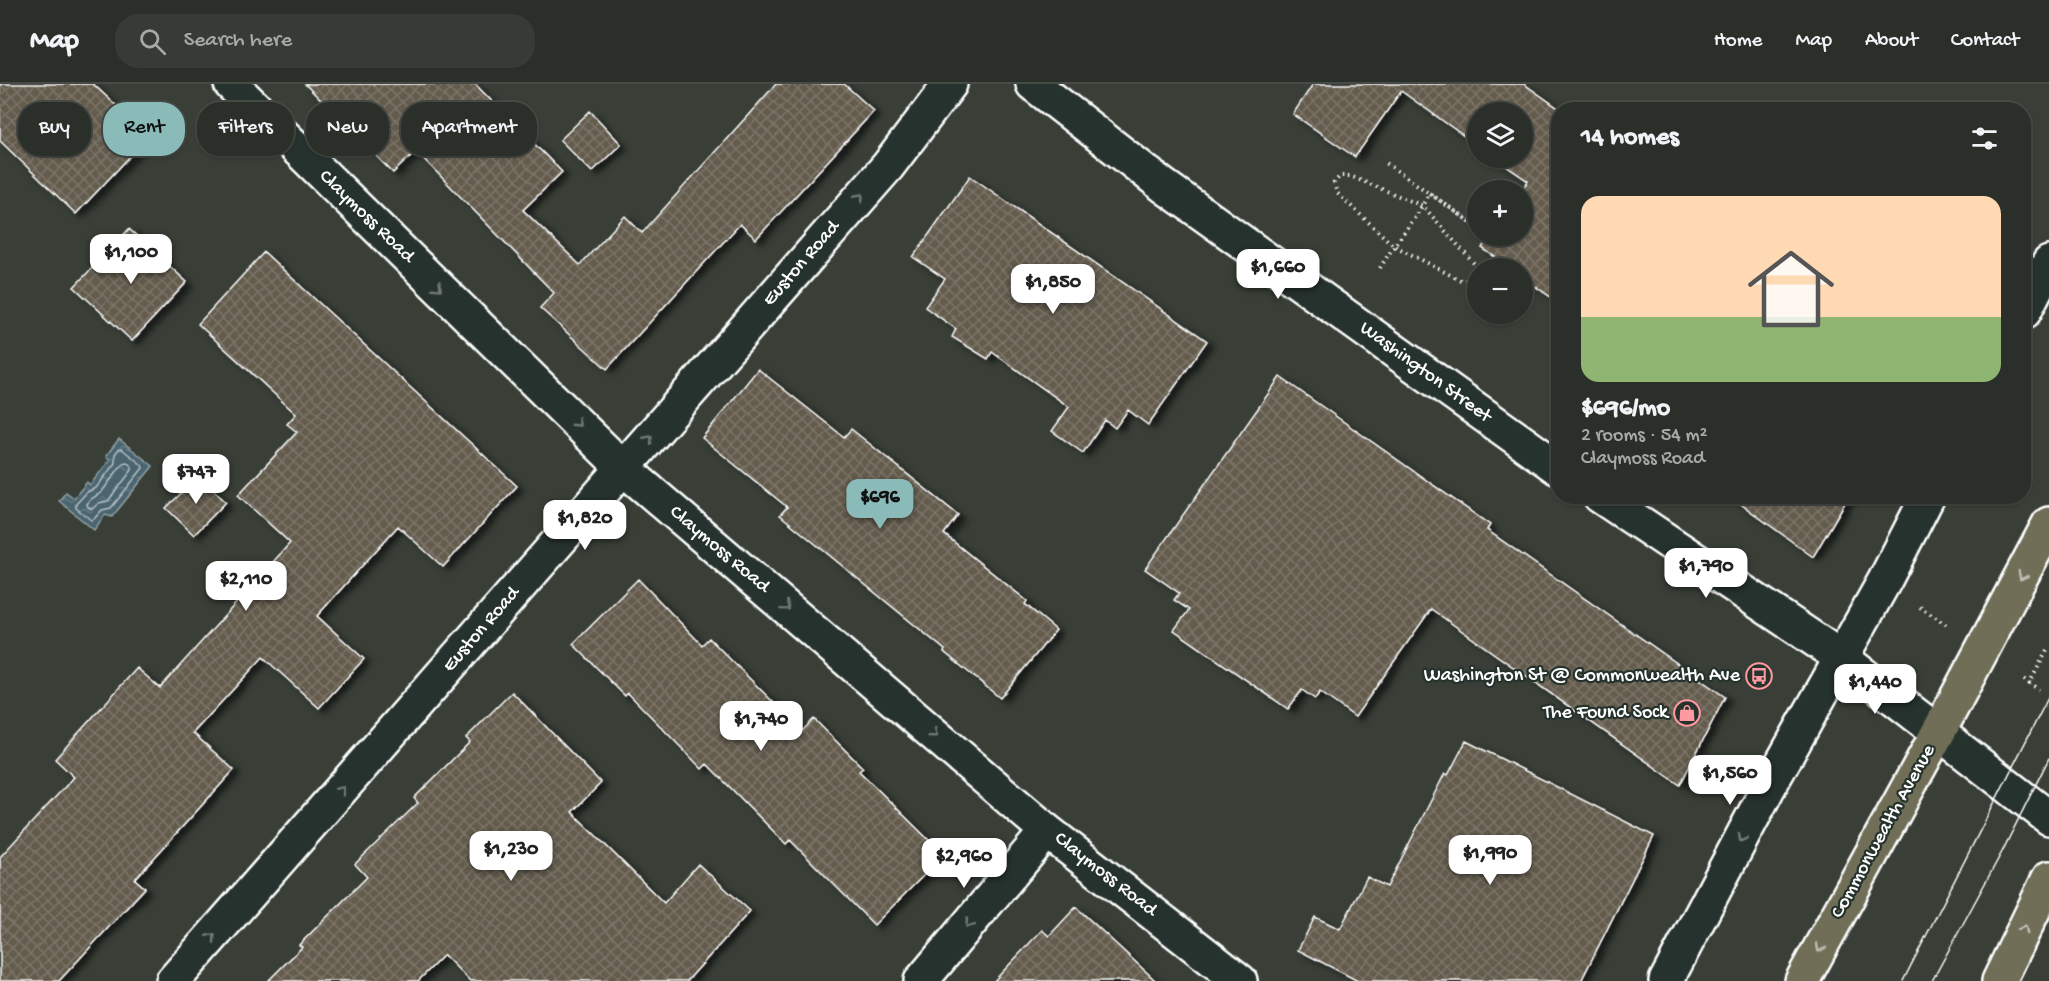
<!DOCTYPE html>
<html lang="en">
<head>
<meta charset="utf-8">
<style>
	:root { --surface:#2b2f29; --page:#373b35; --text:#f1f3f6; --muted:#a6a9a8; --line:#474a46; --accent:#8bbbb9 }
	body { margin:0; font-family:"Gochi Hand",sans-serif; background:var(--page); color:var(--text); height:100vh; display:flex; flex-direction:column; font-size:22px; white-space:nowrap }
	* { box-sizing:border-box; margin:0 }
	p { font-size:20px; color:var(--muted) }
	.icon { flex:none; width:33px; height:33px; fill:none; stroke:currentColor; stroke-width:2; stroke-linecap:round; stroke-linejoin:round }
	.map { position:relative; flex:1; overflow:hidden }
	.details { position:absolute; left:1551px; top:18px; width:480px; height:402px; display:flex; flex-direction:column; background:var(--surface); border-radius:24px; box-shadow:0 2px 4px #0004,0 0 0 2px var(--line) }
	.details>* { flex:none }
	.guide { position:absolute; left:18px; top:18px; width:570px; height:54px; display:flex; gap:12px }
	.tools { position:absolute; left:1467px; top:18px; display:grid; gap:12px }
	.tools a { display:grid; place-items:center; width:66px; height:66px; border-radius:50%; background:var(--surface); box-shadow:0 2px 4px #0004,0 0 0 2px var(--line); font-size:30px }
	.price { position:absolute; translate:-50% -51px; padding:0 14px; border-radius:12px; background:#fff; color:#222; font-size:20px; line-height:39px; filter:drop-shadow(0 2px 3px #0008) }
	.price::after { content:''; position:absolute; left:50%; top:36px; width:18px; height:14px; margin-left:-9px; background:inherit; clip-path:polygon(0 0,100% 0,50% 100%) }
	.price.on { background:var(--accent); color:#111 }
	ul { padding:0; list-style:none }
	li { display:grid; align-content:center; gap:12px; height:318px; padding:0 30px }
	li+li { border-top:2px solid var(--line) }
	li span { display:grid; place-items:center; height:186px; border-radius:18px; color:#555 }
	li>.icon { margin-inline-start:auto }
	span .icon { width:108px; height:108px; fill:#fffc; stroke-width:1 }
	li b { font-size:26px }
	h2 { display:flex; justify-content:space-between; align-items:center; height:72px; padding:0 30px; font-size:26px }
	.chip { padding:0 21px; border-radius:24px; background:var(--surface); box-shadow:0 2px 4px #0004,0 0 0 2px var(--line); font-size:21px; line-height:54px }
	.chip.on { background:var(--accent); color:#111 }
	header { display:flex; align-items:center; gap:36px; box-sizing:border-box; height:84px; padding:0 30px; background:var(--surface); border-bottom:2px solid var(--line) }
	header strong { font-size:28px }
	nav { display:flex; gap:33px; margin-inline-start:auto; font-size:21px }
	.search { width:420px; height:54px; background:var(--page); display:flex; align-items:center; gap:15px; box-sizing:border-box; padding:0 21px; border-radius:24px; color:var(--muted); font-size:22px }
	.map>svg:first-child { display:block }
	.water { fill:url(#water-ripples); stroke:#93a3a9; stroke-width:1.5 }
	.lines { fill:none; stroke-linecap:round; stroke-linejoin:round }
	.shore { stroke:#b7c1c6; stroke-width:1.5 }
	.building { fill:url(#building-cross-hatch); stroke:#fff; stroke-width:1.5; filter:url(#shadow) }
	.minor-casing { stroke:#fff; stroke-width:38 }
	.secondary-casing { stroke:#fff; stroke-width:38 }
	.primary-casing { stroke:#fff; stroke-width:38 }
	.path { stroke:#fff; stroke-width:4; stroke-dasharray:1.5 4.5; stroke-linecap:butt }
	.minor { stroke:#26332d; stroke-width:33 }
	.secondary { stroke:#26332d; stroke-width:33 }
	.primary { stroke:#716e59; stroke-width:33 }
	.tram { stroke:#fff; stroke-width:1.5 }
	.oneway { stroke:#727a76 }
	.oneway2 { stroke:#bfbeb4 }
	.labels { text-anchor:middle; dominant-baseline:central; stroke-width:4.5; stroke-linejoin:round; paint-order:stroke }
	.street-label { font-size:20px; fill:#fff; stroke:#26332d }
	.poi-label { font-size:20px; fill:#fff; stroke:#26332d; text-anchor:end }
</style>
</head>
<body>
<header>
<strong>Map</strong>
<div class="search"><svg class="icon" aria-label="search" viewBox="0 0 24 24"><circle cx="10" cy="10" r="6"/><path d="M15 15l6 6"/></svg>Search here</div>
<nav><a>Home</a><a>Map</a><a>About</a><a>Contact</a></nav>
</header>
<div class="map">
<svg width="2049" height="897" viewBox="0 0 2049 897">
	<defs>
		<pattern id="water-ripples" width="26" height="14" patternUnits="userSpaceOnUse" patternTransform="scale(1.5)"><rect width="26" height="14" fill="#4b6570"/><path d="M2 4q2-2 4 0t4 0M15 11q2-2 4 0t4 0" fill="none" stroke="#667c85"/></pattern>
		<pattern id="building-cross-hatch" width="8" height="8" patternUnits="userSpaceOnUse" patternTransform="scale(1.5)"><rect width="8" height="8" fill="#645c4e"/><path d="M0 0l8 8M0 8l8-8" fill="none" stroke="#7b7469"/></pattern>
		<filter id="shadow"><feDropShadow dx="6" dy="4" stdDeviation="3" flood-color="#0009"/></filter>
	</defs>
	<rect width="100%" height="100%" fill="#393f37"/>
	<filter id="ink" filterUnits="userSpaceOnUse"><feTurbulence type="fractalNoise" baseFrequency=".0167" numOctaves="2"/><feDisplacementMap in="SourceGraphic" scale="12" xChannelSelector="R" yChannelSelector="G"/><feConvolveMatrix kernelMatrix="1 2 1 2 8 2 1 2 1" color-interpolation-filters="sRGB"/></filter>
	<g filter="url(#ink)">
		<path class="water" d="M 119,355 L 153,382 L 112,433 L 105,431 L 94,446 L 59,417 L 66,408 L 74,414 L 87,398 L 90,401 L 110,376 L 106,372 Z"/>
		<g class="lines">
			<path class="shore" d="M 119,365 L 122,365 L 142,381 L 143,384 L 111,424 L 102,426 L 94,435 L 91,436 L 76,424 L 76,420 L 87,408 L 96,404 L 115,379 L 115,370 Z
				M 127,378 L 132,383 L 132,386 L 108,417 L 99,419 L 92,425 L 88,423 L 87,420 L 91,415 L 101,409 L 123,379 Z"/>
		</g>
		<path class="building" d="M 0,0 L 93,0 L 149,52 L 76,130 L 0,57 Z
			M 305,0 L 475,0 L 562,88 L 523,126 L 580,181 L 625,132 L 642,149 L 776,0 L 844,0 L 874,27 L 756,155 L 740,140 L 607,285 L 540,224 L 554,209 L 416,67 L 393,89 Z
			M 1313,0 L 1524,0 L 1558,24 L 1558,218 L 1522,193 L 1522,184 L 1511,184 L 1482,164 L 1490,152 L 1522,152 L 1522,106 L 1528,97 L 1494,74 L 1522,74 L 1522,28 L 1478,28 L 1478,62 L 1401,7 L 1355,73 L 1293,30 Z
			M 590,27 L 621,60 L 592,88 L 560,56 Z
			M 970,92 L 1207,257 L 1148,341 L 1128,326 L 1115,344 L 1105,336 L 1083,369 L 1052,347 L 1069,323 L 992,268 L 988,275 L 952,253 L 956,245 L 925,223 L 945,195 L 913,173 Z
			M 129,145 L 187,198 L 132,257 L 74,203 Z
			M 264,168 L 517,402 L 443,483 L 398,442 L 317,532 L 364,575 L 319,624 L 263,573 L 193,649 L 234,686 L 135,795 L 145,804 L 59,897 L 0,897 L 0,773 L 74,693 L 55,675 L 137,584 L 160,604 L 290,459 L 238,411 L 297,348 L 287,340 L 296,330 L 198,240 Z
			M 758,285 L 844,353 L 851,345 L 958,431 L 944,450 L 1027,517 L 1025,520 L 1056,546 L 1000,614 L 944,568 L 945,566 L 780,431 L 787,423 L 702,354 Z
			M 1280,293 L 1490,441 L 1487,446 L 1725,613 L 1680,701 L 1431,525 L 1355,633 L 1320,608 L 1315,615 L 1302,606 L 1288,625 L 1174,546 L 1189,526 L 1174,516 L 1179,509 L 1145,485 Z
			M 199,392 L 226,418 L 194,451 L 166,424 Z
			M 1730,412 L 1849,412 L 1813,473 Z
			M 638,495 L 702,561 L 709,554 L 802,647 L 814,635 L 863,684 L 859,687 L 944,771 L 874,841 L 790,756 L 786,760 L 707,680 L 702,685 L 628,609 L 625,612 L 573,560 Z
			M 512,608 L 601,699 L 572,728 L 664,819 L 698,780 L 750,827 L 687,897 L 470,897 L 444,871 L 418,897 L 268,897 L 302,863 L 299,861 L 367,793 L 355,780 L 418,719 L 414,714 L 470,658 L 466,654 Z
			M 1466,657 L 1654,752 L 1581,897 L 1358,897 L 1298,866 L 1315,833 L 1340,845 L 1367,793 L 1387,803 L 1445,689 L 1448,691 Z
			M 1076,823 L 1156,897 L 994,897 L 1042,846 L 1049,852 Z"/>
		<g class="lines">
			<g class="minor-casing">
				<path id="minor" d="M 231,0 L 623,384 L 1047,747 L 1240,897
					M 2024,228 L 2049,179
					M 173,897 L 888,82 L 950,0
					M 921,897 L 1047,747
					M 1666,897 L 1767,706 L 1885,496 L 1928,412"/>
			</g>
			<g class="secondary-casing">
				<path id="secondary" d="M 1033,0 L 1164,102 L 1558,384
					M 1600,412 L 1842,574 L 2049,734"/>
			</g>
			<g class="primary-casing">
				<path id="primary" d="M 1802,897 L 1939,647 L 2049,440
					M 1999,897 L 2049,794"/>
			</g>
			<path class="path" d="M 1380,184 C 1395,158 1416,136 1429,109 L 1475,141 L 1386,79
				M 1478,194 L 1462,197 L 1393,161 L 1337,109 L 1334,99 L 1340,92 L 1350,92 L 1423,122 L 1478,184
				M 1920,523 L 1948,542
				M 2024,595 L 2039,606
				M 2029,600 L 2049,563"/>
			<use href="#minor" class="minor"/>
			<use href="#secondary" class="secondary"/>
			<use href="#primary" class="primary"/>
			<path class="tram" d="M 1903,897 L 2049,612
				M 1932,897 L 2002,768 L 2049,674"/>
		</g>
		<defs><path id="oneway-chevron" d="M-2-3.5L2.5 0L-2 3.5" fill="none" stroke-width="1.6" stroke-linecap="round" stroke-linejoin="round" transform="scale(1.5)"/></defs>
		<g class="oneway">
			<use href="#oneway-chevron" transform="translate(860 113) rotate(-49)"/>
			<use href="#oneway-chevron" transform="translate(438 203) rotate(44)"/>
			<use href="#oneway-chevron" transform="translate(577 339) rotate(44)"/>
			<use href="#oneway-chevron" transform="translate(649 355) rotate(-49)"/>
			<use href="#oneway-chevron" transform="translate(786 523) rotate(40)"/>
			<use href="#oneway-chevron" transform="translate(934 650) rotate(40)"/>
			<use href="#oneway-chevron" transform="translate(341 706) rotate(-49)"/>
			<use href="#oneway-chevron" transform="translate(1742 754) rotate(118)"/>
			<use href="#oneway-chevron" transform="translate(969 840) rotate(130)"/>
			<use href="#oneway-chevron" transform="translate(212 853) rotate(-49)"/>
		</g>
		<g class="oneway2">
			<use href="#oneway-chevron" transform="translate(2022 492) rotate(118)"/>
			<use href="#oneway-chevron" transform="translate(2024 845) rotate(-64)"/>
			<use href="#oneway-chevron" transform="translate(1820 864) rotate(118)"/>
		</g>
	</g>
	<defs>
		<g id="bus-ring" transform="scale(1.35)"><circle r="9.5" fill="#26332d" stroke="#ff9aa2" stroke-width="1.5"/><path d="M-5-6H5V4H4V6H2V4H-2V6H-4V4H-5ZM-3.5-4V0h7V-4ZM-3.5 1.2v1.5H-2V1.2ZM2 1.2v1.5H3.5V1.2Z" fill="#ff9aa2"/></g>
		<g id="shop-ring" transform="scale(1.35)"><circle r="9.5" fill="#26332d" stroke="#ff9aa2" stroke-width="1.5"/><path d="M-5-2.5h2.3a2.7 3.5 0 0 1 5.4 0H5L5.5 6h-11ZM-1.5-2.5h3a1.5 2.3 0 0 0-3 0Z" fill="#ff9aa2"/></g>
	</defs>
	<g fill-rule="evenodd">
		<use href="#bus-ring" x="1759" y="592"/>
		<use href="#shop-ring" x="1687" y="629"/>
	</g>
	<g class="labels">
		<g class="street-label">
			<text transform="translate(366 133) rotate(44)">Claymoss Road</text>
			<text transform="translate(802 180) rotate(-49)">Euston Road</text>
			<text transform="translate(1425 289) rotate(36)">Washington Street</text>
			<text transform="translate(719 466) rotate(40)">Claymoss Road</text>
			<text transform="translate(482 546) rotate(-49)">Euston Road</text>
			<text transform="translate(1884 748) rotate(-61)">Commonwealth Avenue</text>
			<text transform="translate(1105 791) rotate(38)">Claymoss Road</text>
		</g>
		<g class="poi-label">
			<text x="1740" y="592">Washington St @ Commonwealth Ave</text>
			<text x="1668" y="629">The Found Sock</text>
		</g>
	</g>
</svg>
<div class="tools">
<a><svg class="icon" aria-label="layers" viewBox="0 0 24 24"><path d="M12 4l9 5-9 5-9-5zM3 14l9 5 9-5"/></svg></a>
<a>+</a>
<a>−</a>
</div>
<b class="price" style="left:131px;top:201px">$1,100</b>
<b class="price" style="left:1278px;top:216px">$1,660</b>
<b class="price" style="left:1053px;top:231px">$1,850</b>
<b class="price" style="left:196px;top:421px">$747</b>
<b class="price on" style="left:880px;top:446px">$696</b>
<b class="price" style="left:585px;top:467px">$1,820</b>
<b class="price" style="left:1706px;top:515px">$1,790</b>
<b class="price" style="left:246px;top:528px">$2,110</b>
<b class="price" style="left:1875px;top:631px">$1,440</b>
<b class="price" style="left:761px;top:668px">$1,740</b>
<b class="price" style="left:1730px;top:722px">$1,560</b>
<b class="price" style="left:511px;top:798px">$1,230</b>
<b class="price" style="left:1490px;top:802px">$1,990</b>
<b class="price" style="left:964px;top:805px">$2,960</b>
<div class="guide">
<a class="chip">Buy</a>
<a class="chip on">Rent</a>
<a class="chip">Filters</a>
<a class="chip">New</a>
<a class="chip">Apartment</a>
</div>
<section class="details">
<h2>14 homes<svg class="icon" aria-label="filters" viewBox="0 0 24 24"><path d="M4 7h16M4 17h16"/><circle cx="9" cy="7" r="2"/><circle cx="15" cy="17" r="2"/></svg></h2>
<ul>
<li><span style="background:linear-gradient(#ffd9b3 65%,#8fb573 0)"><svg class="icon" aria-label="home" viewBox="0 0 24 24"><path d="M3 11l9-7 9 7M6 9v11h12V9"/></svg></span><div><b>$696/mo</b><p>2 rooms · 54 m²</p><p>Claymoss Road</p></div></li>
</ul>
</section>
</div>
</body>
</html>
